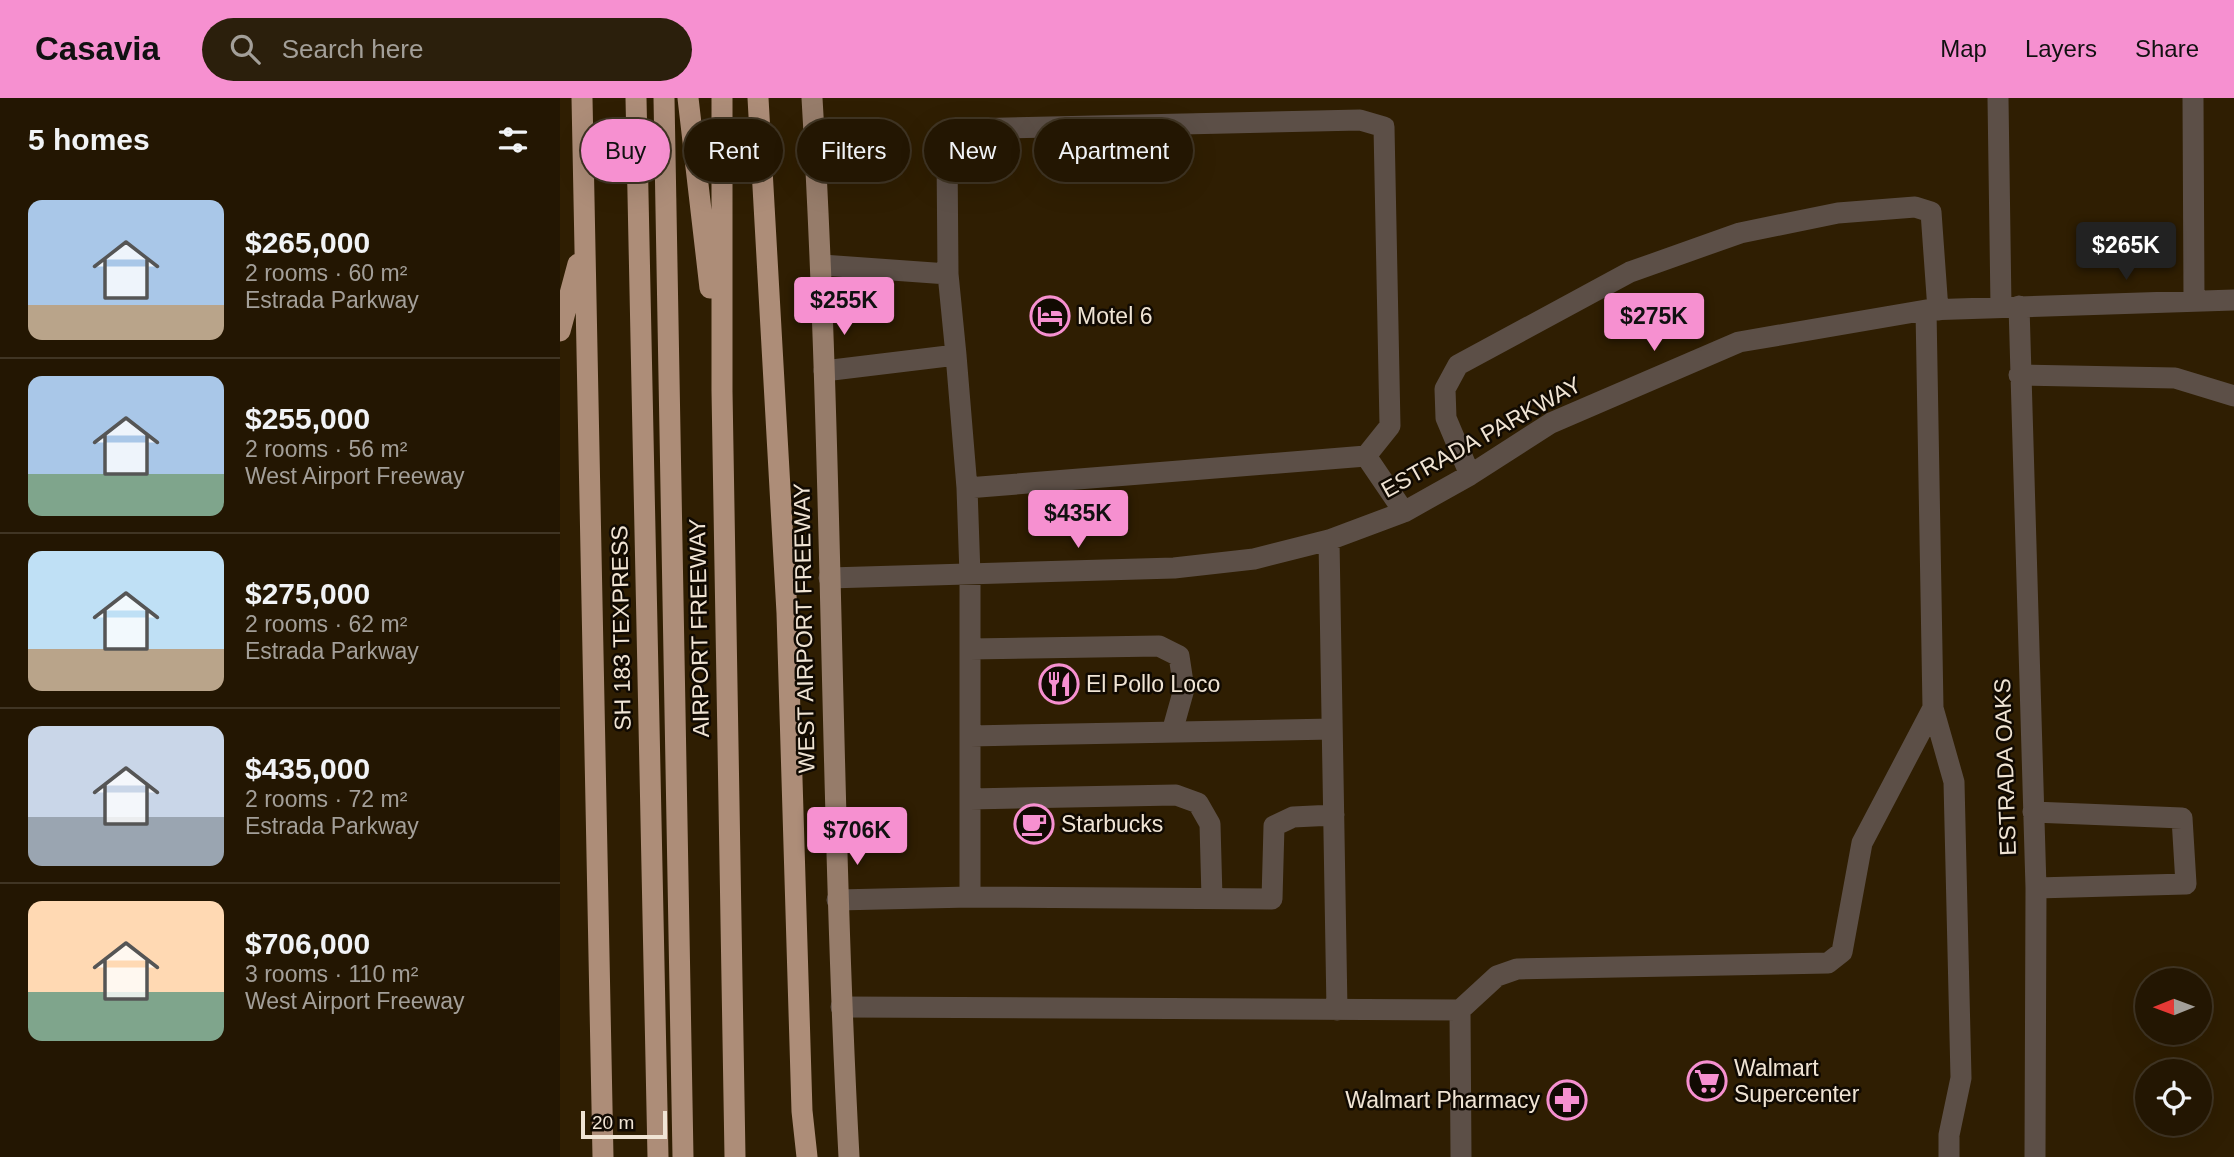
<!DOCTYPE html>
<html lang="en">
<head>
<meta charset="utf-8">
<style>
	:root { --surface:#231602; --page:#2b1f0c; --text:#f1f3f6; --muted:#a39f99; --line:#403524; --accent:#f690d0 }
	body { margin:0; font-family:Arial,sans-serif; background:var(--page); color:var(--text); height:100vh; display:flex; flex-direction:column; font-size:26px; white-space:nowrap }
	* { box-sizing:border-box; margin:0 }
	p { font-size:23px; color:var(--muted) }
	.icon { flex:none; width:38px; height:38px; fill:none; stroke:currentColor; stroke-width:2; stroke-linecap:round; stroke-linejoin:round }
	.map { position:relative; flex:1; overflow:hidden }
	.sheet { display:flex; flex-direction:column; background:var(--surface); width:560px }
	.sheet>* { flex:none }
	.hud { position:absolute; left:21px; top:21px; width:665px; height:63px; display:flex; gap:14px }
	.needle { width:46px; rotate:269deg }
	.buttons { position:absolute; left:1575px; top:870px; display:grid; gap:14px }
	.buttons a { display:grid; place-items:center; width:77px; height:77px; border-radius:50%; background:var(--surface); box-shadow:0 7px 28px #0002,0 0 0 2px var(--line); font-size:35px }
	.scale { position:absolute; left:21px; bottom:18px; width:86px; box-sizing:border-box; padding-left:7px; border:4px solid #f0e4d4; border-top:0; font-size:19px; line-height:24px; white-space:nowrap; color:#f0e4d4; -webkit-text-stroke:5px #110a02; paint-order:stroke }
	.price { position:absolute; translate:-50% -60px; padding:0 16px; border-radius:7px; background:var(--accent); color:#111; font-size:23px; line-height:46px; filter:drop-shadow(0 2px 4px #0008) }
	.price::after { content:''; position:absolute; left:50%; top:42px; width:21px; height:16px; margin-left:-10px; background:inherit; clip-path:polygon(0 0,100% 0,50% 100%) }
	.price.on { background:#222; color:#fff }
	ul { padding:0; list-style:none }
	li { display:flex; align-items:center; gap:21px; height:175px; padding:0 28px }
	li+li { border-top:2px solid var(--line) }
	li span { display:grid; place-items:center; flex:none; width:196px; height:140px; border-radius:14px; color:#555 }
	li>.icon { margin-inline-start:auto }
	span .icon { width:84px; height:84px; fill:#fffc; stroke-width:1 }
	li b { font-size:30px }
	h2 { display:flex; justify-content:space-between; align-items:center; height:84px; padding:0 28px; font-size:30px }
	.chip { padding:0 24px; border-radius:32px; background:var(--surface); box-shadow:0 7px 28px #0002,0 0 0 2px var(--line); font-size:24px; line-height:63px }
	.chip.on { background:var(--accent); color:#111 }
	header { display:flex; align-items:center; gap:42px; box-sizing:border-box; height:98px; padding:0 35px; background:var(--accent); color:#111 }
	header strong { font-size:33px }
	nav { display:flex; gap:38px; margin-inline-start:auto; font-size:24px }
	.search { width:490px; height:63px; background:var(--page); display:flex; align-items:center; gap:18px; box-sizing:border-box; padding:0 24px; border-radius:38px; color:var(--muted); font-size:26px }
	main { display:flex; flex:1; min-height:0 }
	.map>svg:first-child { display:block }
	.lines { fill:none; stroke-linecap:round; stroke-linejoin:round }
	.minor { stroke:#5c4f47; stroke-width:21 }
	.major { stroke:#967c6a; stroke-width:21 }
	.highway { stroke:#ad8d78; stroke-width:21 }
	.labels { text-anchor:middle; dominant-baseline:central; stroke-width:5; stroke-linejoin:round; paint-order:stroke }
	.poi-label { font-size:23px; fill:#f0e4d4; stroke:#110a02; text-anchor:start }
	.street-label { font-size:23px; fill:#f0e4d4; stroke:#110a02 }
</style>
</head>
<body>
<header>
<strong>Casavia</strong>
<div class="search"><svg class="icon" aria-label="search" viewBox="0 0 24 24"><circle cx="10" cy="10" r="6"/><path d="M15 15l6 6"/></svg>Search here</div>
<nav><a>Map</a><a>Layers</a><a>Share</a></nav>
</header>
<main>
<section class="sheet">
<h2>5 homes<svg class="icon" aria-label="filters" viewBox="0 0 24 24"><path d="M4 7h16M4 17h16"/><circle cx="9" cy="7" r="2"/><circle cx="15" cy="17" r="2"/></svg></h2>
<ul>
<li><span style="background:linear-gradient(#a9c7e8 75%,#b9a48a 0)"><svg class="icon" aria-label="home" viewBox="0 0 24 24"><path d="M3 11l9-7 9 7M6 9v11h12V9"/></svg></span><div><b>$265,000</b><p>2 rooms · 60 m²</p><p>Estrada Parkway</p></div></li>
<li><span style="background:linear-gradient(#a9c7e8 70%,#7fa58c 0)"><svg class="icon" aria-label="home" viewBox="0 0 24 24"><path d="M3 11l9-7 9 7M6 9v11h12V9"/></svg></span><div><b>$255,000</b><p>2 rooms · 56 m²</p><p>West Airport Freeway</p></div></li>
<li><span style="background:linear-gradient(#bfe0f5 70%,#b9a48a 0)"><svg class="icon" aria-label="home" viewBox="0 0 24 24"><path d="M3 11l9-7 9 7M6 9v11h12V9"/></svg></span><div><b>$275,000</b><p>2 rooms · 62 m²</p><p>Estrada Parkway</p></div></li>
<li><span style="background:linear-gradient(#c9d6e8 65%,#9aa5b1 0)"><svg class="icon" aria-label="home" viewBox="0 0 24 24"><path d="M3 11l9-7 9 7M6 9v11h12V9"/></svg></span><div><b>$435,000</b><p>2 rooms · 72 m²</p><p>Estrada Parkway</p></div></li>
<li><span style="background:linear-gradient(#ffd9b3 65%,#7fa58c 0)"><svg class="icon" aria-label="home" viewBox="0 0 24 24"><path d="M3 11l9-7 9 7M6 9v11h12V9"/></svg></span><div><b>$706,000</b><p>3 rooms · 110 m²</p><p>West Airport Freeway</p></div></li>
</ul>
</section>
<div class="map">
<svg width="1674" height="1059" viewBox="0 0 1674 1059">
	<rect width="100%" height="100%" fill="#2f1e02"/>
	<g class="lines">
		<path class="minor" d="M 1438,0 L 1441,209
			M 1633,0 L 1634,203
			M 262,167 L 388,176 L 387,54 L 405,31 L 800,22 L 824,29 L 830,328 L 806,358
			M 388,176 L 396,257
			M 1459,208 L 1476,790 L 1475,1059
			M 1366,212 L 1373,610 L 1394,684 L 1401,980 L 1389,1037 L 1389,1059
			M 264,273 L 396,257 L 407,390 L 410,477 L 410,799
			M 1459,277 L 1615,280 L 1674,298
			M 910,377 L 886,320 L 885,291 L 898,267 L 1070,174 L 1180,135 L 1278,115 L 1355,109 L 1371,114 L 1378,212
			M 407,390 L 806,358 L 844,414
			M 769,442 L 777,912
			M 269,480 L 614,470 L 694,461 L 769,442 L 844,414 L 910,377 L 991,325 L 1179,244 L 1366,212 L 1674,202
			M 410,551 L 599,548 L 619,558 L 624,591 L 612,634
			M 410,638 L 772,631
			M 410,701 L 616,697 L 638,705 L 650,726 L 652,800
			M 1473,714 L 1622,720 L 1626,786 L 1476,790
			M 277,802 L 410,799 L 712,801 L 714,728 L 733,719 L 774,717
			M 281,909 L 900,912 L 937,878 L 957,871 L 1268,865 L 1282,854 L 1302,745 L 1373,610
			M 900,912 L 901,1059"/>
		<path class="major" d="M 252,0 C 273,353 270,706 289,1059"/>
		<path class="highway" d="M 22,0 L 43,1059
			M 76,0 L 98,1059
			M 104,0 L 123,1059
			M 128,0 L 150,190
			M 162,0 L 162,293 L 175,1059
			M 198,0 L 227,515 L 242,1013 L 247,1059
			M 0,233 L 18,166"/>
	</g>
	<defs>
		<g id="hotel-ring" transform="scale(2.0125)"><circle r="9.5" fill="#110a02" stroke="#f690d0" stroke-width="1.5"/><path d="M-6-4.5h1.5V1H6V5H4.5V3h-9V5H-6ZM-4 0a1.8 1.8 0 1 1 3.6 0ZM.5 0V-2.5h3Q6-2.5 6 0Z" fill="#f690d0"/></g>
		<g id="restaurant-ring" transform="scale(2.0125)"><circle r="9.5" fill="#110a02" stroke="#f690d0" stroke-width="1.5"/><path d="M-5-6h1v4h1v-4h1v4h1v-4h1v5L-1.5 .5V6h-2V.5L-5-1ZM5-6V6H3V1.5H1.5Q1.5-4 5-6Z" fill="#f690d0"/></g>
		<g id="cafe-ring" transform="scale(2.0125)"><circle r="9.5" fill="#110a02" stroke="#f690d0" stroke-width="1.5"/><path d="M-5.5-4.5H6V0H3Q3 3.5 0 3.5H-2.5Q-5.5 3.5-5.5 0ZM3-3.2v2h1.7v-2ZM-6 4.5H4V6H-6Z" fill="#f690d0"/></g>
		<g id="supermarket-ring" transform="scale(2.0125)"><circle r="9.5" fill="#110a02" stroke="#f690d0" stroke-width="1.5"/><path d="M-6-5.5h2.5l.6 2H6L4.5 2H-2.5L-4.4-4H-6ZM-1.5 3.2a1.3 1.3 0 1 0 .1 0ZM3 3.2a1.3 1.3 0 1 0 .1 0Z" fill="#f690d0"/></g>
		<g id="pharmacy-ring" transform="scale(2.0125)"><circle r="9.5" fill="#110a02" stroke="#f690d0" stroke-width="1.5"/><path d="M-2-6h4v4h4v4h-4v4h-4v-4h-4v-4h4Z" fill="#f690d0"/></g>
	</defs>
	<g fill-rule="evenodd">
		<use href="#hotel-ring" x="490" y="218"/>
		<use href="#restaurant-ring" x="499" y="586"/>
		<use href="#cafe-ring" x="474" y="726"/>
		<use href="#supermarket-ring" x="1147" y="983"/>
		<use href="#pharmacy-ring" x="1007" y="1002"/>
	</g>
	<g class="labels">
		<g class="poi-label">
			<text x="517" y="218">Motel 6</text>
			<text x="526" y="586">El Pollo Loco</text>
			<text x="501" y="726">Starbucks</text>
			<text x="1174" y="970">Walmart<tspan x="1174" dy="26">Supercenter</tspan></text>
			<text x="980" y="1002" text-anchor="end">Walmart Pharmacy</text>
		</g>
		<g class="street-label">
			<text transform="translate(921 339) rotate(-29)">ESTRADA PARKWAY</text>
			<text transform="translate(61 530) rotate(-91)">SH 183 TEXPRESS</text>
			<text transform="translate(139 530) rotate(-91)">AIRPORT FREEWAY</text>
			<text transform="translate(244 530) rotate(-91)">WEST AIRPORT FREEWAY</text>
			<text transform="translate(1445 669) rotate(-92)">ESTRADA OAKS</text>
		</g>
	</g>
</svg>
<div class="buttons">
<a><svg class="needle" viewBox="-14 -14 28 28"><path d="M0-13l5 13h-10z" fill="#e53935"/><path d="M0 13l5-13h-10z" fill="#a39f99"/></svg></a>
<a><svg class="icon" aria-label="locate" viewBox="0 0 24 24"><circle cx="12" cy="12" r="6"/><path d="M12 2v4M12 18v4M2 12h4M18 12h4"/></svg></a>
</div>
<div class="scale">20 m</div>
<b class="price on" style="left:1566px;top:184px">$265K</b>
<b class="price" style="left:284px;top:239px">$255K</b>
<b class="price" style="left:1094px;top:255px">$275K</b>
<b class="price" style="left:518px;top:452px">$435K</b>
<b class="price" style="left:297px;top:769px">$706K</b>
<div class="hud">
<a class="chip on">Buy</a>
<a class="chip">Rent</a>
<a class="chip">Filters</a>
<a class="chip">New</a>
<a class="chip">Apartment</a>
</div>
</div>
</main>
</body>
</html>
